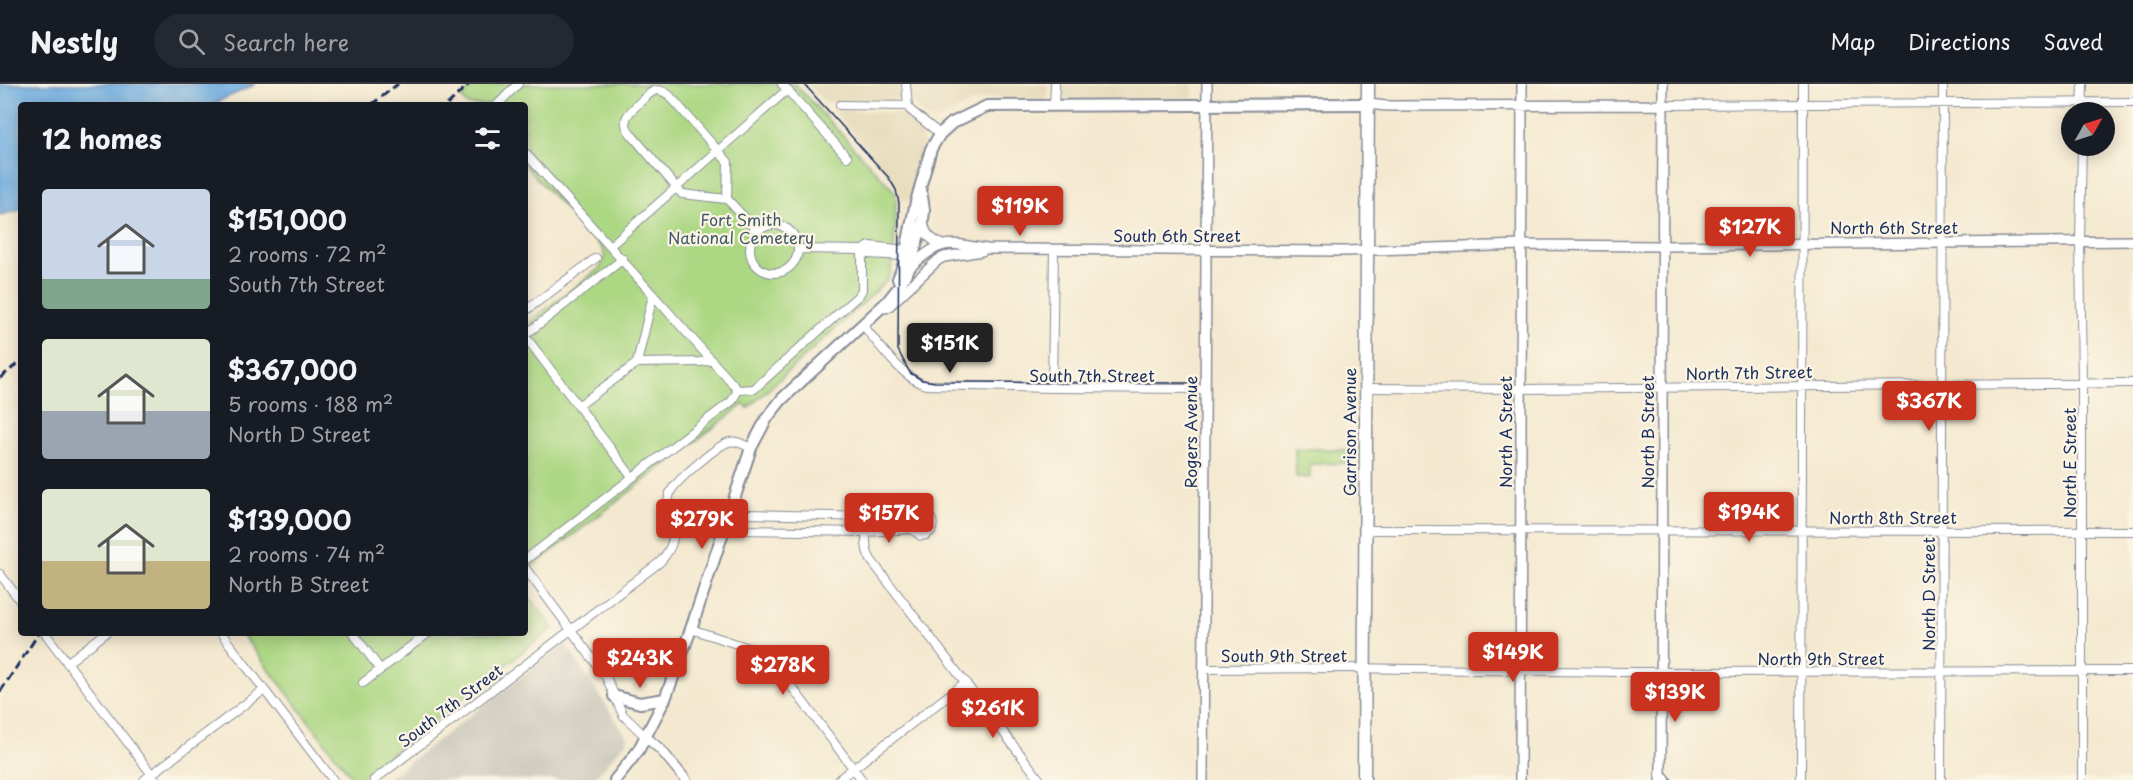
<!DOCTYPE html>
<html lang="en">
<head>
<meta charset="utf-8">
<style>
	:root { --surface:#171b24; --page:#242831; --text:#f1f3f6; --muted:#9ea1a6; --line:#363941; --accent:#c8321e }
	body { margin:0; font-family:"Playpen Sans",sans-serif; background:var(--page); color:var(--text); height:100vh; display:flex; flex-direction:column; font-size:22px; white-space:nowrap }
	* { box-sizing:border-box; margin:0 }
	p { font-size:20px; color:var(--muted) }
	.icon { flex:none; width:33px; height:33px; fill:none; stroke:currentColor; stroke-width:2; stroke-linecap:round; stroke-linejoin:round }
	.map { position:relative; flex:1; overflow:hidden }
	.drawer { position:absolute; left:18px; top:18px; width:510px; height:534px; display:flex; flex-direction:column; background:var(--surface); border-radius:6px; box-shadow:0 3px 15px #0003 }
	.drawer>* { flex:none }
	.needle { width:39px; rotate:51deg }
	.controls { position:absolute; left:2061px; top:18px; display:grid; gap:12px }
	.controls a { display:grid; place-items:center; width:54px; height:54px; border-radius:50%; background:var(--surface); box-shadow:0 3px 15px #0003; font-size:30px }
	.price { position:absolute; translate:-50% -51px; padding:0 14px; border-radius:6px; background:var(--accent); color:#fff; font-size:20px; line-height:39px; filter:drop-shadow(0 2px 3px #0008) }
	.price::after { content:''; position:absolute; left:50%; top:36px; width:18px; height:14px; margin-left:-9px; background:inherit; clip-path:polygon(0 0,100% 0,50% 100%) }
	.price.current { background:#222; color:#fff }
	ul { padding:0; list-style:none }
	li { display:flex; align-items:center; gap:18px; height:150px; padding:0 24px }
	li span { display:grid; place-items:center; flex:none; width:168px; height:120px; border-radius:6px; color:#555 }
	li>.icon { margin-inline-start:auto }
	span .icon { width:72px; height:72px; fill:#fffc; stroke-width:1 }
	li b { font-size:26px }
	h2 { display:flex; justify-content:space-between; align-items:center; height:72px; padding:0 24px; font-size:26px }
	header { display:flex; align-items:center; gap:36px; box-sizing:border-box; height:84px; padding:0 30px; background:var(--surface); border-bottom:2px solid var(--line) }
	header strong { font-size:28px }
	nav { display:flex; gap:33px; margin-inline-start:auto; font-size:21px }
	.search { width:420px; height:54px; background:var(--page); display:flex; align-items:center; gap:15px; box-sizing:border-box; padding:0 21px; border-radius:33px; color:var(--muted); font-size:22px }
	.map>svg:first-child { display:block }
	.built { fill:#e5daba }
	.industrial { fill:#c7c4b8 }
	.green { fill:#acd783; stroke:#648370; stroke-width:1.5 }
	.water { fill:#6cabdf; stroke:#446d9e; stroke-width:1.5 }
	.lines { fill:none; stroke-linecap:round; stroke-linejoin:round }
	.minor-casing { stroke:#888c97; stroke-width:10 }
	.tertiary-casing { stroke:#888c97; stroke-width:12 }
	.secondary-casing { stroke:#888c97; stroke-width:14 }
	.primary-casing { stroke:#888c97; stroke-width:15 }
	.minor { stroke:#fff; stroke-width:8 }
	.tertiary { stroke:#fff; stroke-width:9 }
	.secondary { stroke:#fff; stroke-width:10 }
	.primary { stroke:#fff; stroke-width:12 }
	.tram { stroke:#1b2f5e; stroke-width:1.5 }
	.rail { stroke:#1b2f5e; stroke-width:3; stroke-dasharray:9 4.5; stroke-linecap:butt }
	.labels { text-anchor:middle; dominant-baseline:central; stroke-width:4.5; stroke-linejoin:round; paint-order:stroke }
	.park-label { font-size:16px; fill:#3f5967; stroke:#fcf5e5 }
	.street-label { font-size:16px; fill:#1b2f5e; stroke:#fcf5e5 }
</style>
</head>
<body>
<header>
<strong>Nestly</strong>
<div class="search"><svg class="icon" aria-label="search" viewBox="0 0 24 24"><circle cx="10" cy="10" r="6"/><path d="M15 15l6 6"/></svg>Search here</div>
<nav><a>Map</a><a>Directions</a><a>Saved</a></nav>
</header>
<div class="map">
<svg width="2133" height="696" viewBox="0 0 2133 696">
	<rect width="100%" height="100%" fill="#fcf5e5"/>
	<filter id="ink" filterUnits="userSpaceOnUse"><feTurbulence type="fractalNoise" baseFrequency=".0167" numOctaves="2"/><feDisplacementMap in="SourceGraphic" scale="12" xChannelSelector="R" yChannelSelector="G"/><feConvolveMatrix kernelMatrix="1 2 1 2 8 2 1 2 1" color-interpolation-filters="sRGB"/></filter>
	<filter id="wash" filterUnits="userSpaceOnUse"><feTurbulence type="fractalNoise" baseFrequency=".008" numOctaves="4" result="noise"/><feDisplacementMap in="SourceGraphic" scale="24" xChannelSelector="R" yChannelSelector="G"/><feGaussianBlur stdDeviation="1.35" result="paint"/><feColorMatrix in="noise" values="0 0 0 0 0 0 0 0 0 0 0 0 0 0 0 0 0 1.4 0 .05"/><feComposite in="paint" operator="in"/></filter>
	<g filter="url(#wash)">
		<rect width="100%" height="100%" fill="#f4e9d0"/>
		<path class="built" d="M 807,0 L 900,0 L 899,12 L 898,16 L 891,17 L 825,18 Z
			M 910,0 L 1048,0 L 1048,11 L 1044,14 L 988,14 L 973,18 L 938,36 L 926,33 L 917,24 L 912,15 Z
			M 1062,0 L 1193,0 L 1193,14 L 1189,15 L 1076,15 L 1064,13 Z
			M 832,25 L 900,30 L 906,32 L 921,47 L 924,65 L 913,106 L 912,117 L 900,115 L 899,105 L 893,95 Z"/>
		<path class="industrial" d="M 565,559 L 627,653 L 627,657 L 592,696 L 386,696 Z"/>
		<path class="green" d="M 475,0 L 795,0 L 895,108 C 897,121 894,182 889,193 C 887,198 880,202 876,207 L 748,324 L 744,320 L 525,488 L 525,241 L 600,184 L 605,172 L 602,164 L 525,82 L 525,21 L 468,21 L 461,13 Z
			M 1295,364 L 1347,366 L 1347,379 L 1310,380 L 1310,394 L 1296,393 Z
			M 525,508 L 553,544 L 358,696 L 354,696 L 241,549 L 525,549 Z"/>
		<path class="water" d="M 0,0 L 256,0 L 211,21 L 21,21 L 21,126 L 0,131 Z"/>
	</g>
	<g filter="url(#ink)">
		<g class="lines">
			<g class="minor-casing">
				<path id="minor" d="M 782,0 L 847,73
					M 906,0 L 908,22 L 910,26 L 940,50
					M 497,21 L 518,0
					M 840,21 L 908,22
					M 1054,21 L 1055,0
					M 1663,21 L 2133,18
					M 2082,28 L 2083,0
					M 525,69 C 597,147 667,227 738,306
					M 727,115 L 728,78 L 669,11 C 664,8 660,5 654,7 C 649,9 627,29 626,35 C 625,41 627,44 630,49 L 682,110 L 727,115 L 757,147
					M750 165a24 24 0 1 1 48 0a24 24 0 1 1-48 0Z
					M 611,161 L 787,6
					M 798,165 L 862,166 L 868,170 L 905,172
					M 862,166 L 870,162 L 906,166
					M 525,227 L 596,174
					M 862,240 C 877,258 903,295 926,301 L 1052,304 L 1205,305
					M 525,251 L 623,175
					M 525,252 L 632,393
					M 637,279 L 653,211
					M 1052,304 L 1054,166
					M 1365,304 L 1520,305 L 2133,299
					M 738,306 L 754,305 L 859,211 L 862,206 L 862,166
					M 578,322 L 637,279 L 700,278 L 711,276
					M 870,433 C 866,448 863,462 871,476 L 1040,696
					M 726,439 L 742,446 L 866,448 L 912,445 L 921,452 L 926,451 L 931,447 C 934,440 933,433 925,430 L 916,431 L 911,438 L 912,445
					M 726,439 L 749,430 L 913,434
					M 1365,446 L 2133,447
					M 525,476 L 732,317 L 738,306
					M 525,484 L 606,593 L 623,631 L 646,653
					M 0,490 L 21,518
					M 691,545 L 755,566 L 770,574 L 862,696
					M 45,549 L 156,696
					M 221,549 L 333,696
					M 353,549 L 380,585
					M 67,579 L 106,549
					M 1204,585 L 1343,584 L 1622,588 L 2133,587
					M 363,599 L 428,549
					M 144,696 L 264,606
					M 374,696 L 660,478 C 688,447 661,438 670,409 C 674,398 718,361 729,358 C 737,356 744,361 751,364
					M 838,696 L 966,598
					M 1801,696 L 1803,0
					M 1941,696 L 1943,0
					M 2082,696 L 2082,299 L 2080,157 L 2082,62"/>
			</g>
			<g class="tertiary-casing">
				<path id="tertiary" d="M 1368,20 L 1387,22 L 1663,21
					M 923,136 C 924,150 930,155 942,161
					M 908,185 C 942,155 944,158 987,165 L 1345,167 L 1522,161 L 1661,162 L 2133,157
					M 885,224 L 888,223 L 938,176 L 944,173 L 982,167
					M 646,653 L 661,666 L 686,696
					M 1203,696 L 1207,0
					M 1520,696 L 1522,0
					M 1661,696 L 1663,0"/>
			</g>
			<g class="secondary-casing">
				<path id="secondary" d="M 898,195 L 903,182 L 916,118 L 931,65 L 940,50 L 952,39 L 987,22 L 1368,20
					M 614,612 L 640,619 L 665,615
					M 1661,691 L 1665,696
					M 615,696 L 638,667 L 665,615 L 691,545 L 751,364 L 767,334 L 782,315 L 887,218 L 898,204 L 910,183 L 923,136 L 924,126 L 921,106"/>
			</g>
			<g class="primary-casing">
				<path id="primary" d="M 1364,696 L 1368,0"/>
			</g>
			<use href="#minor" class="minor"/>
			<use href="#tertiary" class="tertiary"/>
			<use href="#secondary" class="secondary"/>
			<use href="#primary" class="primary"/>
			<path class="tram" d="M 804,0 L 889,94 L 896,106 L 899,119 L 898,266 L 910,289 L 922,296 L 935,298 L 1191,299"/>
			<path class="rail" d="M 371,21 L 398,0
				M 447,21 L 469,0
				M 0,294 L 21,277
				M 0,608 L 39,549"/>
		</g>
	</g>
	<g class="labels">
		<g class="park-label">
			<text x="741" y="135">Fort Smith<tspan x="741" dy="18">National Cemetery</tspan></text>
		</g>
		<g class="street-label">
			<text x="1894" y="143">North 6th Street</text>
			<text x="1177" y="151">South 6th Street</text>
			<text transform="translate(1749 288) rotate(-1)">North 7th Street</text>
			<text x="1092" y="291">South 7th Street</text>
			<text transform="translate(1190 348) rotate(-90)">Rogers Avenue</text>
			<text transform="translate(1349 348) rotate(-90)">Garrison Avenue</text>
			<text transform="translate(1505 348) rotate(-90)">North A Street</text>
			<text transform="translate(1647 348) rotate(-90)">North B Street</text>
			<text transform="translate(2069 379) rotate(-90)">North E Street</text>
			<text x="1893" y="433">North 8th Street</text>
			<text transform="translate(1928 510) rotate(-90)">North D Street</text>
			<text x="1284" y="571">South 9th Street</text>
			<text x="1821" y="574">North 9th Street</text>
			<text transform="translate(450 621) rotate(-37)">South 7th Street</text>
		</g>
	</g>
</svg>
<div class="controls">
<a><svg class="needle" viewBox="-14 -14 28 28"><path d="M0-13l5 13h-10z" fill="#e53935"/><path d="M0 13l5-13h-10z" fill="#9ea1a6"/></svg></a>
</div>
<b class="price" style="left:1020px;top:153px">$119K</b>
<b class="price" style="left:1750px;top:174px">$127K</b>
<b class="price current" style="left:950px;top:290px">$151K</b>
<b class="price" style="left:1929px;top:348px">$367K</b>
<b class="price" style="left:1749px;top:459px">$194K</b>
<b class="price" style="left:889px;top:460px">$157K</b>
<b class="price" style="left:702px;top:466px">$279K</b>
<b class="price" style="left:1513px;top:599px">$149K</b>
<b class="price" style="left:640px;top:605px">$243K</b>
<b class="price" style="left:783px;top:612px">$278K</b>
<b class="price" style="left:1675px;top:639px">$139K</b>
<b class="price" style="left:993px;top:655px">$261K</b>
<section class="drawer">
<h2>12 homes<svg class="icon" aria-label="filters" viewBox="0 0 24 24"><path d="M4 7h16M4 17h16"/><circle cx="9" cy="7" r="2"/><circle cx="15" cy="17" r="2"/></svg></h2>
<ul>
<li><span style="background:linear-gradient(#c9d6e8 75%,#7fa58c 0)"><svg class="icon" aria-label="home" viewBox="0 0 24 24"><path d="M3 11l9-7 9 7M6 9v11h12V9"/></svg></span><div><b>$151,000</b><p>2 rooms · 72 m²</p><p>South 7th Street</p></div></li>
<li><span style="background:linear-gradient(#dfe7d0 60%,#9aa5b1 0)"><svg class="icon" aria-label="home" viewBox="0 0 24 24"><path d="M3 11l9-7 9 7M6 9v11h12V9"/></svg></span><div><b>$367,000</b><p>5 rooms · 188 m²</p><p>North D Street</p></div></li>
<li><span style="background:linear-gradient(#dfe7d0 60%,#c2b280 0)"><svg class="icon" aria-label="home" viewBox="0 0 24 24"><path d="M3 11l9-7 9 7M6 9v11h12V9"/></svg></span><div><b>$139,000</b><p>2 rooms · 74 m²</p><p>North B Street</p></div></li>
</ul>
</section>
</div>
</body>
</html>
